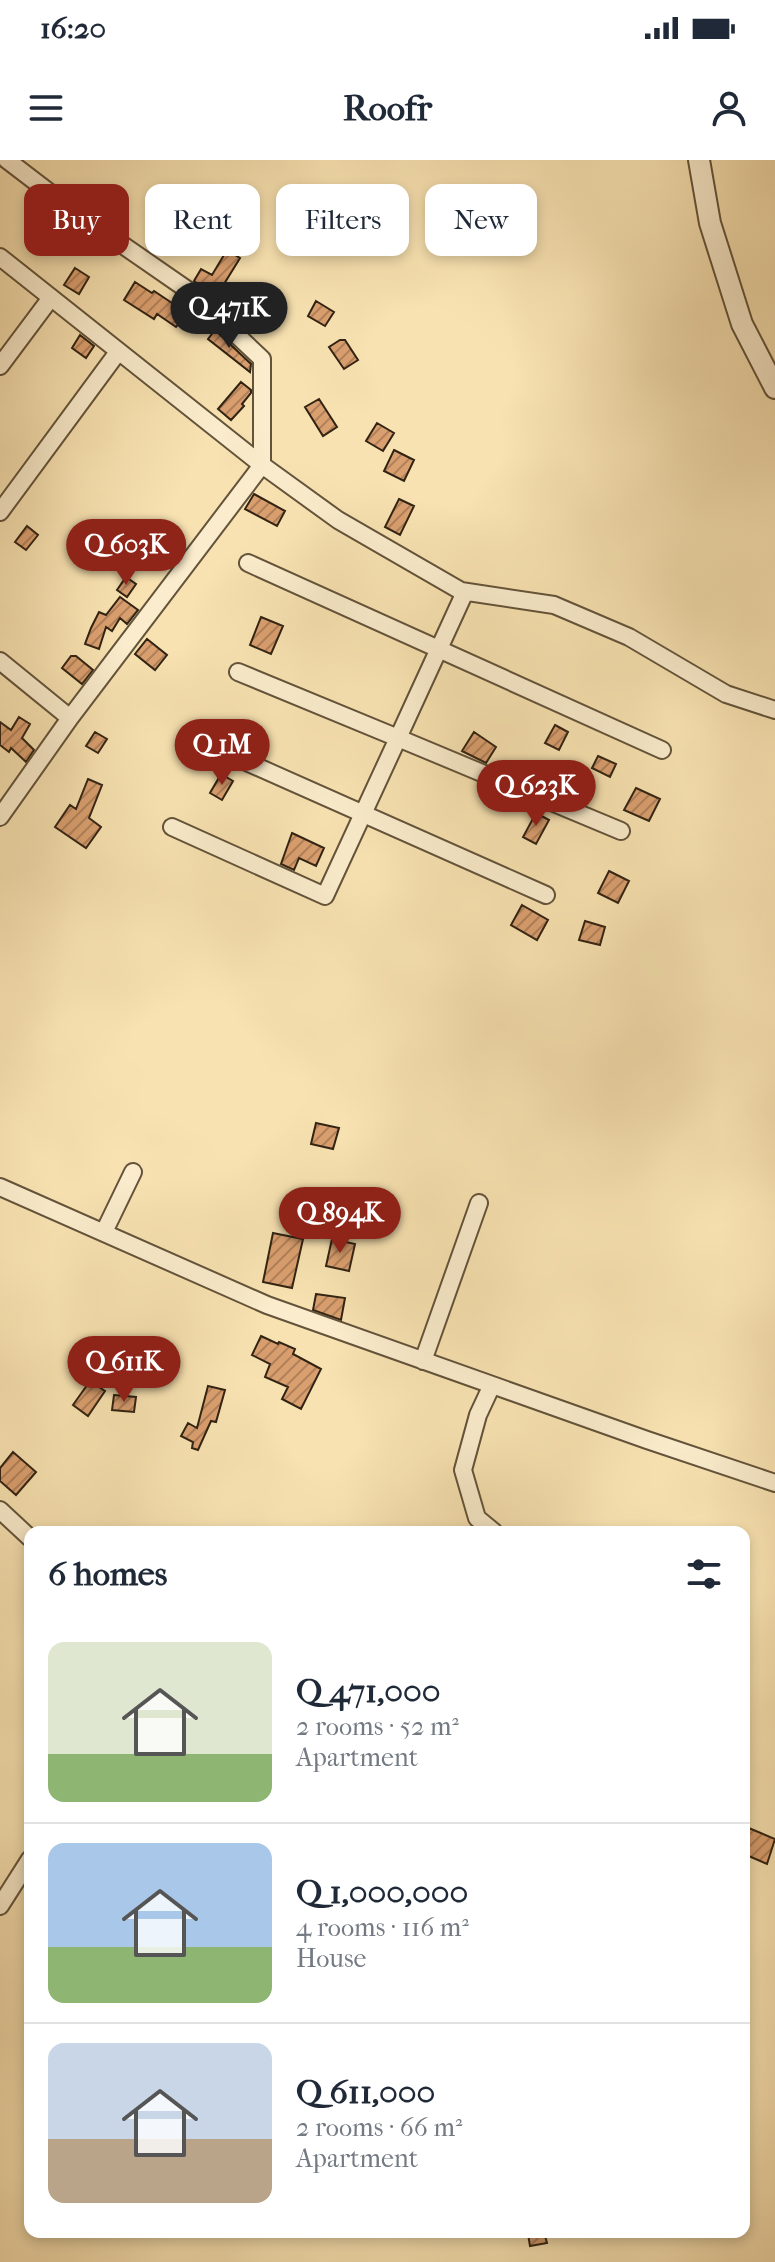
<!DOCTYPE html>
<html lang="en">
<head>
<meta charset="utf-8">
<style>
	:root { --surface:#fff; --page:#f2f2f3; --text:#1f2937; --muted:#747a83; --line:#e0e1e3; --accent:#8f2418 }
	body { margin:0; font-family:"IM FELL French Canon",serif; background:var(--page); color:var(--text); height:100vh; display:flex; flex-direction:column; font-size:30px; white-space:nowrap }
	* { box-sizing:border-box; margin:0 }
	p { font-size:26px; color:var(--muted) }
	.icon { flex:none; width:44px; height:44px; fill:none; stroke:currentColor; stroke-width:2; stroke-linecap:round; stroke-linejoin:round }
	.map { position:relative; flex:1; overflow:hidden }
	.details { position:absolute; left:24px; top:1366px; width:726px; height:712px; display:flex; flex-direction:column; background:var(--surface); border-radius:16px; box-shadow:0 4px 12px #0003 }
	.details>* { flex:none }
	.hud { position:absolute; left:24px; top:24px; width:728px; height:72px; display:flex; gap:16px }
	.price { position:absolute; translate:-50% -68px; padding:0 18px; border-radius:28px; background:var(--accent); color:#fff; font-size:26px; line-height:52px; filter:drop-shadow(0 2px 4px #0008) }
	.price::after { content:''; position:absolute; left:50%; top:48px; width:24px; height:18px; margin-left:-12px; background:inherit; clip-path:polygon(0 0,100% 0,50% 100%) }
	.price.current { background:#222; color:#fff }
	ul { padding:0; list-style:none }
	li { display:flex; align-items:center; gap:24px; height:200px; padding:0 24px }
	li+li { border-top:2px solid var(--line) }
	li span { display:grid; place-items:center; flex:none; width:224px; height:160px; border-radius:16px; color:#555 }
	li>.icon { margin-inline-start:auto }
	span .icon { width:96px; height:96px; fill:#fffc; stroke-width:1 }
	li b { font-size:34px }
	h2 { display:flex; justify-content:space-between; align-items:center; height:96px; padding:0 24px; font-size:34px }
	.tag { padding:0 28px; border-radius:16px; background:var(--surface); box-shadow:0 4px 12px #0003; font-size:28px; line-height:72px }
	.tag.current { background:var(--accent); color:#fff }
	.status { display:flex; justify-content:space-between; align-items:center; height:56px; padding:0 40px; background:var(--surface); direction:ltr }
	.status svg { height:22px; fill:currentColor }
	header { display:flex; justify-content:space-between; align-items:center; height:104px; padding:0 24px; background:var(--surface); font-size:36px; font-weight:700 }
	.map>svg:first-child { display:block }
	.building { fill:url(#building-hatch); stroke:#312313; stroke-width:2 }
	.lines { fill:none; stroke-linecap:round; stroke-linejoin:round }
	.minor-casing { stroke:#63533a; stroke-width:20 }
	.tertiary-casing { stroke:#63533a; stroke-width:24 }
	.minor { stroke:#faeccc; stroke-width:16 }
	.tertiary { stroke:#faeccc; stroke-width:20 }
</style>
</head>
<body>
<div class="status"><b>16:20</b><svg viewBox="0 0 49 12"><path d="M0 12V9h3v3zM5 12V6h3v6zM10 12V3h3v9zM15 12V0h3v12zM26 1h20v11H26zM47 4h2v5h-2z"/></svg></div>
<header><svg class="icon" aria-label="menu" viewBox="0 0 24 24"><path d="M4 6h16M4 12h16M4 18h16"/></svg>Roofr<svg class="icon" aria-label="person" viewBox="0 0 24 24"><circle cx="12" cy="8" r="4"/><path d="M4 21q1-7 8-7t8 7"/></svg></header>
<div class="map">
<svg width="775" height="2102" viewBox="0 0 775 2102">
	<defs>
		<pattern id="building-hatch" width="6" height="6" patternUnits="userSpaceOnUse" patternTransform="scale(2)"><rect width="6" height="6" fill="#da9f6f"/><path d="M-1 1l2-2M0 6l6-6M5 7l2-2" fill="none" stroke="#b1815a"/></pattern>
	</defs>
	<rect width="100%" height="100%" fill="#f8e2b1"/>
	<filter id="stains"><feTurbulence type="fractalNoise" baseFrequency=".0025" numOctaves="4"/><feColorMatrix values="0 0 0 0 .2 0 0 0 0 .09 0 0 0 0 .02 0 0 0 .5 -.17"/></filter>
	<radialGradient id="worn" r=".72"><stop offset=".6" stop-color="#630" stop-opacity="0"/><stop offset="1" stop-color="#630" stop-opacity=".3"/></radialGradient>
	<path class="building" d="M 52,59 L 73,72 L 66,85 L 44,72 Z
		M 227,90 L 240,98 L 216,137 L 194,121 L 201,109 L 212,115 Z
		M 75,108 L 89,117 L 79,134 L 64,125 Z
		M 135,122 L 152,133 L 154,131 L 175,145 L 180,138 L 191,147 L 176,167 L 157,154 L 154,159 L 124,140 Z
		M 316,141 L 334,152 L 325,166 L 308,156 Z
		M 215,170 L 251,204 L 250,212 L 208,179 Z
		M 80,175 L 94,186 L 86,198 L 72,188 Z
		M 340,180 L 345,180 L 358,200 L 344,209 L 329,187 Z
		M 241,222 L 251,230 L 251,233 L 242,244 L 244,246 L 231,260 L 218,249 Z
		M 319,239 L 337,267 L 323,276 L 305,247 Z
		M 377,263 L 394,273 L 383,291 L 366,281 Z
		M 394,290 L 414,300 L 404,321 L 384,311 Z
		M 254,334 L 285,351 L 277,366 L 245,349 Z
		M 399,339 L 414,346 L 400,375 L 385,367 Z
		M 27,366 L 38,375 L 26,390 L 15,382 Z
		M 126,417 L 136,424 L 127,437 L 117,430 Z
		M 120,437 L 138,450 L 127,464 L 120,458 L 112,471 L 106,467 L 99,489 L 85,484 L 91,468 L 99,452 L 106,455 Z
		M 261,457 L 283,466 L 271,494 L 250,485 Z
		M 147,479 L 167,495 L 155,510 L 135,494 Z
		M 71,496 L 76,496 L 93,510 L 82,524 L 62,508 Z
		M 19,557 L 30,564 L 22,578 L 34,590 L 26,602 L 11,588 L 9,592 L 0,585 L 0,562 L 11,570 Z
		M 555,565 L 568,572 L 559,590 L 545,583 Z
		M 95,572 L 107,579 L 98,593 L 86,586 Z
		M 474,572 L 496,587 L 486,603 L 462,591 Z
		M 598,596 L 616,604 L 610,617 L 592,608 Z
		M 221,614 L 233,621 L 222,640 L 210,633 Z
		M 88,619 L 102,625 L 89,658 L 101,667 L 86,688 L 55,667 L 70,645 L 76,649 Z
		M 636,628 L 660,639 L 649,661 L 624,650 Z
		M 536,653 L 549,660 L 536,684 L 523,677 Z
		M 292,673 L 324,688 L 316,706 L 299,698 L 294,710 L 281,704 Z
		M 609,711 L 629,721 L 618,743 L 598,733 Z
		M 522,745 L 548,760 L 537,780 L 511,765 Z
		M 585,761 L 605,767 L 600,785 L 579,780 Z
		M 316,963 L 339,968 L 333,989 L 311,984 Z
		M 273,1073 L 303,1079 L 292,1128 L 263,1122 Z
		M 332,1079 L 355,1084 L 349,1111 L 326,1106 Z
		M 316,1134 L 345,1138 L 341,1160 L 313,1150 Z
		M 261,1176 L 278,1184 L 279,1182 L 295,1189 L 293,1194 L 321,1209 L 301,1249 L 282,1239 L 288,1227 L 265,1217 L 270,1204 L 252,1195 Z
		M 90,1221 L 105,1231 L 88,1256 L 73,1245 Z
		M 208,1226 L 225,1230 L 216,1262 L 211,1261 L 198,1290 L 192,1288 L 193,1282 L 181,1276 L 188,1263 L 197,1268 Z
		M 114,1235 L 136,1237 L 134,1252 L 112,1250 Z
		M 13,1292 L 36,1312 L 16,1335 L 0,1321 L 0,1308 Z
		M 744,1666 L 775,1679 L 767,1704 L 744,1694 Z
		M 538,2072 L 544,2072 L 547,2083 L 530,2086 L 528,2074 Z"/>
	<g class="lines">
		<g class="minor-casing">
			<path id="minor" d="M 0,97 L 262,305 L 338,360 L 461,431 L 554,445 L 629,477 L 726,534 L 775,550
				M 0,206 L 50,139
				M 0,352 L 118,192
				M 248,403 L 662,590
				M 465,432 L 398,578 L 621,671
				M 0,501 L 70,558
				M 197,580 L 546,735
				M 0,657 L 70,558 L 262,305 L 262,199 L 192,133 L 75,52 L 7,0
				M 172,667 L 325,736 L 398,578 L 238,512
				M 0,1027 L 267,1145 L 647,1280 L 775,1323
				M 104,1072 L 133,1012
				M 423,1201 L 479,1043
				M 492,1225 L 478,1255 L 463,1310 L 477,1358 L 494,1372
				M 0,1350 L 30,1378
				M 0,1746 L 30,1699"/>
		</g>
		<g class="tertiary-casing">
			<path id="tertiary" d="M 699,0 L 710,63 L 742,164 L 775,228"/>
		</g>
		<use href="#minor" class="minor"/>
		<use href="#tertiary" class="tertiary"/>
	</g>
	<rect width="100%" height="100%" filter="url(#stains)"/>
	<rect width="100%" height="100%" fill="url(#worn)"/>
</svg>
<b class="price current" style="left:229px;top:190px">Q 471K</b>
<b class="price" style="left:126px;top:427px">Q 603K</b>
<b class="price" style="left:222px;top:627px">Q 1M</b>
<b class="price" style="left:536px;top:668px">Q 623K</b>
<b class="price" style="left:340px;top:1095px">Q 894K</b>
<b class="price" style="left:124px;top:1244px">Q 611K</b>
<div class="hud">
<a class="tag current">Buy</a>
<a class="tag">Rent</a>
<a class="tag">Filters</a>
<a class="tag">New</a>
</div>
<section class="details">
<h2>6 homes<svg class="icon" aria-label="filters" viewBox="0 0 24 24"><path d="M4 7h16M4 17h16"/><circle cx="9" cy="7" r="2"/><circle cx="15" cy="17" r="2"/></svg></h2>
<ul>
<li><span style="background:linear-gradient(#dfe7d0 70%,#8fb573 0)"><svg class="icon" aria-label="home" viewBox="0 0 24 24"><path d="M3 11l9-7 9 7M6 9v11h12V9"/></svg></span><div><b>Q 471,000</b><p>2 rooms · 52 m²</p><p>Apartment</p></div></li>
<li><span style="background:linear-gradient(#a9c7e8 65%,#8fb573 0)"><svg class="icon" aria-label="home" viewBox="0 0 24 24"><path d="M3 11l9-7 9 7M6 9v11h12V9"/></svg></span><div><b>Q 1,000,000</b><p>4 rooms · 116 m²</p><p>House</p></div></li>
<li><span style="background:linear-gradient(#c9d6e8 60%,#b9a48a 0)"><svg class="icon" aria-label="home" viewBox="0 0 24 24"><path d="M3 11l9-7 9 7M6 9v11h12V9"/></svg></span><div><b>Q 611,000</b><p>2 rooms · 66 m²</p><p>Apartment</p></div></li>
</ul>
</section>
</div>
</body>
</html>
